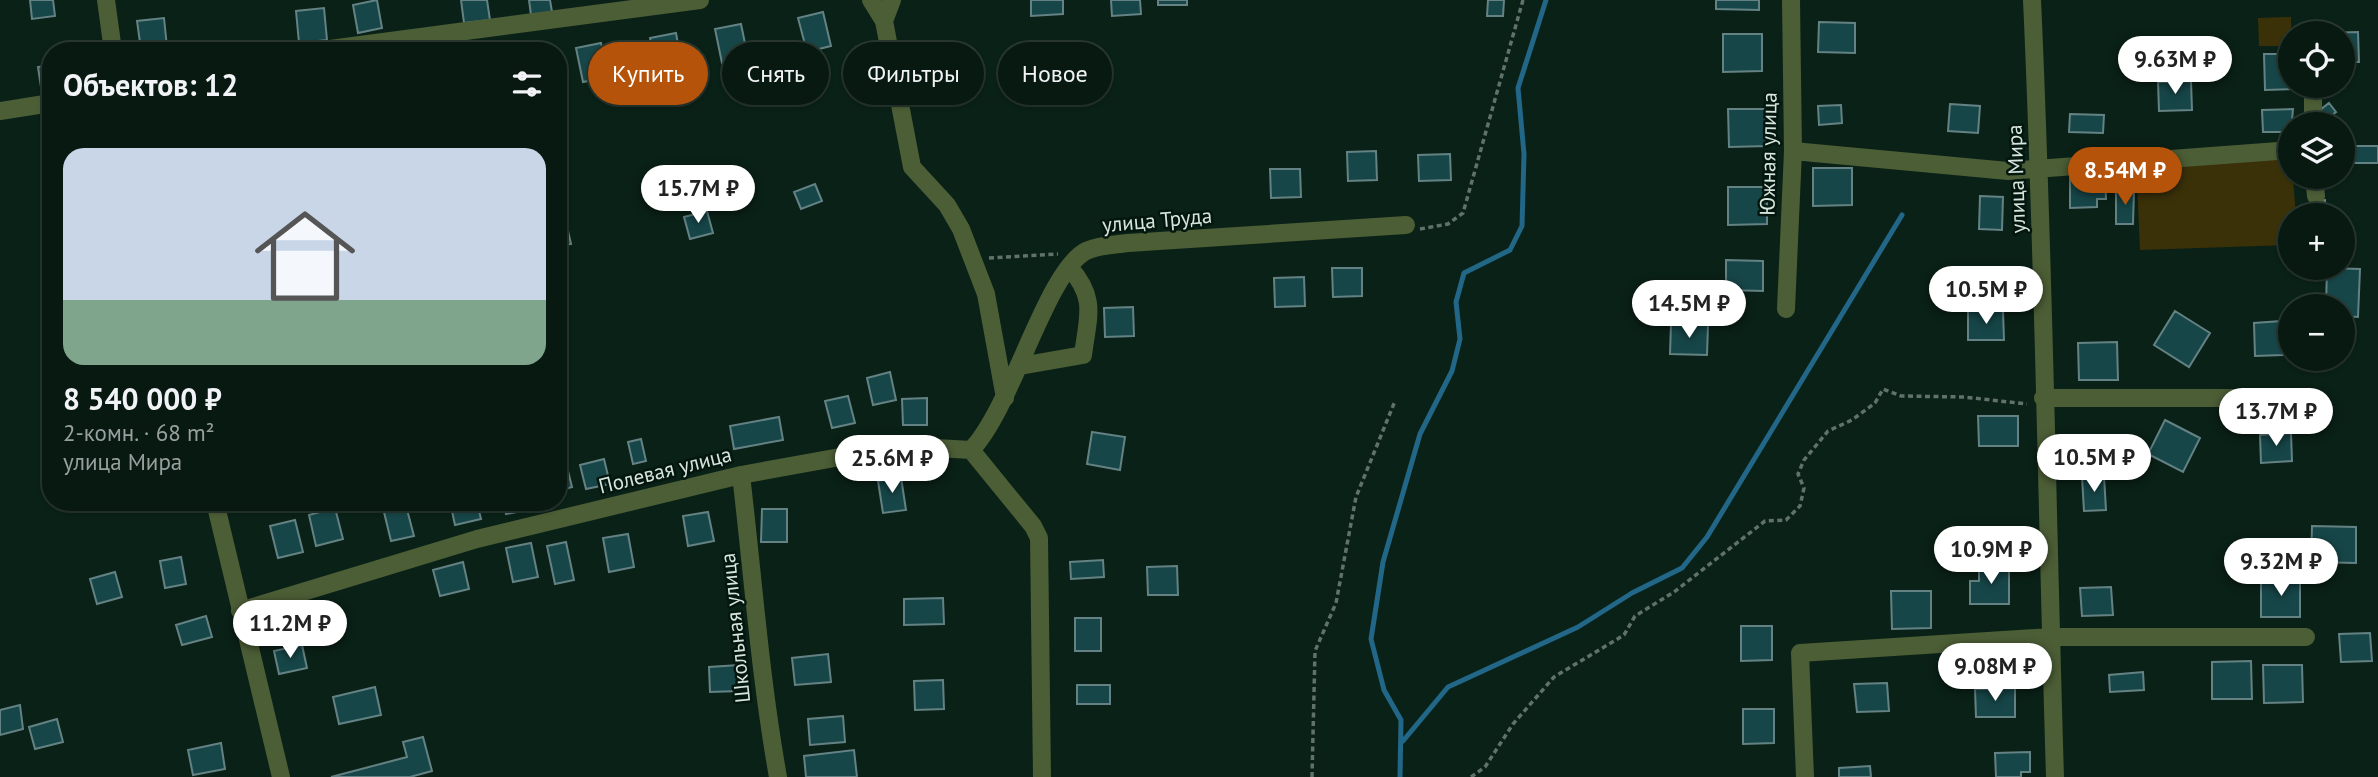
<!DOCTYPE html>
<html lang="ru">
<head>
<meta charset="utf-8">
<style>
	:root { --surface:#081911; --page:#16261f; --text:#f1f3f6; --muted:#98a09f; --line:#293831; --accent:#b45309 }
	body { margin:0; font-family:"PT Sans",sans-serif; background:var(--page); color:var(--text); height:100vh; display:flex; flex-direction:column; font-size:26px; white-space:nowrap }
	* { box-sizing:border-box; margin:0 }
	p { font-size:23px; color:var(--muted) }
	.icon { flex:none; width:38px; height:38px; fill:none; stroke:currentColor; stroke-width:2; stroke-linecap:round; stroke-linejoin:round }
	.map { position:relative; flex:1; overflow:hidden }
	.drawer { position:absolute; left:42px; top:42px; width:525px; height:469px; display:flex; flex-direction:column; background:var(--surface); border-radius:28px; box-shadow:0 2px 5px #0004,0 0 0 2px var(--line) }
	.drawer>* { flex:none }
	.guide { position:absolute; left:588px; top:42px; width:665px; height:63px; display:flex; gap:14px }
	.controls { position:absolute; left:2278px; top:21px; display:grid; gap:14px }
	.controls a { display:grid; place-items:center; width:77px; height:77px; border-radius:50%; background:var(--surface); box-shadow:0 2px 5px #0004,0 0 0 2px var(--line); font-size:35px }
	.price { position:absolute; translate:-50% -60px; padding:0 16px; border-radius:24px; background:#fff; color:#222; font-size:23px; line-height:46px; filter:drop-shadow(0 2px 4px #0008) }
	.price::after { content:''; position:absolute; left:50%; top:42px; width:21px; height:16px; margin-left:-10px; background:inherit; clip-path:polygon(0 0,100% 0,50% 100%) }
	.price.on { background:var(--accent); color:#fff }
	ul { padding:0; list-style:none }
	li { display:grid; align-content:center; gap:14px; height:371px; padding:0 21px }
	li span { display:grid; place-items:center; height:217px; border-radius:21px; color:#555 }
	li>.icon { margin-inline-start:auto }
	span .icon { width:126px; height:126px; fill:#fffc; stroke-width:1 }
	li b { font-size:30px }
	h2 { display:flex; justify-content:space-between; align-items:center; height:84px; padding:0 21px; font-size:30px }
	.chip { padding:0 24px; border-radius:32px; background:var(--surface); box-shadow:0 2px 5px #0004,0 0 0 2px var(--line); font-size:24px; line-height:63px }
	.chip.on { background:var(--accent); color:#fff }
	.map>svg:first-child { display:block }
	.green { fill:#3b3109 }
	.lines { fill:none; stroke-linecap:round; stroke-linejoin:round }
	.stream { stroke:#226787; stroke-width:5 }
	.building { fill:#174648; stroke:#648283; stroke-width:2 }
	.path { stroke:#60726a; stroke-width:3.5; stroke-dasharray:5 3.5; stroke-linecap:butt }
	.minor { stroke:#4c5e36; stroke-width:18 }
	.labels { text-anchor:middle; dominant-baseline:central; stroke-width:5; stroke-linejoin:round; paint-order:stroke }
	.street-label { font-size:21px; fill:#d8e5de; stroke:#03170e }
</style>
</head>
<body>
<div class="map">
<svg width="2378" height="777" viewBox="0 0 2378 777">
	<rect width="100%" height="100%" fill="#0a2117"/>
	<path class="green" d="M 2291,17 L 2291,46 L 2259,46 L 2258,18 Z
		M 2291,157 L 2296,215 L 2291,215 L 2291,245 L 2140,250 L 2136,163 Z"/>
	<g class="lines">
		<path class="stream" d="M 1403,741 L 1448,687 L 1578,627 L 1632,593 L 1682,568 L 1707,537 L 1902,215
			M 1400,777 L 1401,720 L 1384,690 L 1371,639 L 1383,562 L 1420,434 L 1452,371 L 1460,339 L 1456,302 L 1464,273 L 1510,250 L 1522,226 L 1524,154 L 1518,88 L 1546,0"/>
	</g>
	<path class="building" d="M 30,0 L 53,0 L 55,16 L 32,19 Z
		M 377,0 L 382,28 L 358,33 L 353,5 Z
		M 461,0 L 487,0 L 490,20 L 464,23 Z
		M 529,0 L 550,0 L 552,12 L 531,15 Z
		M 1031,0 L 1063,0 L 1063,14 L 1031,16 Z
		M 1111,0 L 1140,0 L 1141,14 L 1112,16 Z
		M 1158,0 L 1187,0 L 1187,5 L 1158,5 Z
		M 1488,0 L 1504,0 L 1503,16 L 1487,16 Z
		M 1716,0 L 1759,0 L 1759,10 L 1716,9 Z
		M 324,8 L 327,40 L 299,43 L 296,11 Z
		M 823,12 L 831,46 L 807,52 L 798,18 Z
		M 164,18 L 167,47 L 141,50 L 137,21 Z
		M 1819,22 L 1855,23 L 1855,53 L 1818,52 Z
		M 741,24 L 748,58 L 722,63 L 715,29 Z
		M 2358,32 L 2359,62 L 2343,62 L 2343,33 L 2319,33 Z
		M 676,33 L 682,67 L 657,72 L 650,38 Z
		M 1723,34 L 1762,34 L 1762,71 L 1723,72 Z
		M 601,43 L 608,77 L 583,82 L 576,48 Z
		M 2264,54 L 2291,54 L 2291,86 L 2295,89 L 2265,90 Z
		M 51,65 L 51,85 L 41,87 L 38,67 Z
		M 2191,81 L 2192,110 L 2159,111 L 2158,82 Z
		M 2329,103 L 2336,112 L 2322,123 L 2315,114 Z
		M 1950,104 L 1980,106 L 1978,133 L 1948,131 Z
		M 1841,105 L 1842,123 L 1819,125 L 1818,106 Z
		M 1728,109 L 1767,109 L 1768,146 L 1729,147 Z
		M 2293,109 L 2291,132 L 2263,132 L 2262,110 Z
		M 2070,114 L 2104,115 L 2103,133 L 2069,132 Z
		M 2343,146 L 2378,146 L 2378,163 L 2343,163 Z
		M 1376,151 L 1377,180 L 1348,181 L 1347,152 Z
		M 1450,154 L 1451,180 L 1419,181 L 1418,155 Z
		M 1813,168 L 1852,168 L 1852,205 L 1813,206 Z
		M 1270,169 L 1300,169 L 1301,197 L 1271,198 Z
		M 2105,176 L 2106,199 L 2097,199 L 2097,207 L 2070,208 L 2070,177 Z
		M 815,184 L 822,201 L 801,209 L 794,192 Z
		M 1728,187 L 1767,187 L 1767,224 L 1728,225 Z
		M 2116,190 L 2134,190 L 2133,224 L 2116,224 Z
		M 1980,196 L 2003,197 L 2002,230 L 1979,229 Z
		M 2325,200 L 2325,215 L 2310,215 L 2310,201 Z
		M 707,211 L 713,233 L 690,239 L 684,217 Z
		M 566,222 L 571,244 L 558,246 L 558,224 Z
		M 1726,260 L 1763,261 L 1763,291 L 1726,290 Z
		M 1332,268 L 1362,268 L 1362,296 L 1333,297 Z
		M 2327,268 L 2360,269 L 2358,317 L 2343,316 L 2343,306 L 2326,306 Z
		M 1304,277 L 1305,306 L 1275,307 L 1274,278 Z
		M 1133,307 L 1134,336 L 1105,337 L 1104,308 Z
		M 1968,311 L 2003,311 L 2004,340 L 1968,340 Z
		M 2175,311 L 2210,333 L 2189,367 L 2154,345 Z
		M 2281,321 L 2283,355 L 2255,356 L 2254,323 Z
		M 1671,324 L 1708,325 L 1707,355 L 1670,354 Z
		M 2117,342 L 2118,380 L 2079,380 L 2078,343 Z
		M 890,372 L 896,400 L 873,405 L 867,378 Z
		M 848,396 L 855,423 L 832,428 L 825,401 Z
		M 927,398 L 927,425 L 903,425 L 902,399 Z
		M 1978,416 L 2018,416 L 2018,446 L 1979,446 Z
		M 779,417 L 783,440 L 734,449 L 730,426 Z
		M 2165,420 L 2200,438 L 2183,472 L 2148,454 Z
		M 1092,432 L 1125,437 L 1120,470 L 1087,464 Z
		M 2291,433 L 2292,461 L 2261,463 L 2260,435 Z
		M 641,439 L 646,461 L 633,464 L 628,442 Z
		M 565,459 L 572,487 L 558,491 L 558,461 Z
		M 604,459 L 610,484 L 586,489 L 580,465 Z
		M 2104,476 L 2106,510 L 2084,511 L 2082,477 Z
		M 901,477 L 906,510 L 883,513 L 878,481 Z
		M 405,502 L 414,536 L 391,541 L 383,508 Z
		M 450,502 L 477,502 L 481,519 L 455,525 Z
		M 503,502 L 521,502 L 522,511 L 506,514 Z
		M 335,508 L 343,539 L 316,546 L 309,515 Z
		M 762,509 L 787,509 L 787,542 L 761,542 Z
		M 708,512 L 714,541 L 688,546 L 683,516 Z
		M 295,520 L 303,552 L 278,558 L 270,526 Z
		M 2312,526 L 2356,527 L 2356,563 L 2311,562 Z
		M 628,534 L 634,567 L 609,572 L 603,538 Z
		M 566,542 L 574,580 L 555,584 L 547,546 Z
		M 531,543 L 538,577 L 513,582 L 506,548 Z
		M 181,557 L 186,584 L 165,588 L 160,561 Z
		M 1103,560 L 1104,577 L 1071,579 L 1070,562 Z
		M 463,562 L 469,589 L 440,596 L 433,570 Z
		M 1177,566 L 1178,595 L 1148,595 L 1147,567 Z
		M 1979,566 L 2009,566 L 2009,604 L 1970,604 L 1970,581 L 1979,581 Z
		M 115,572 L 122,597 L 97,604 L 90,579 Z
		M 2300,579 L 2300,617 L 2261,617 L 2261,580 Z
		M 2111,587 L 2113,615 L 2082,616 L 2080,588 Z
		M 1891,591 L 1931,591 L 1931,628 L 1892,629 Z
		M 943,598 L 944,624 L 904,625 L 904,599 Z
		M 206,616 L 212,637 L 182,645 L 176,625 Z
		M 1075,618 L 1101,618 L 1101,651 L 1075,651 Z
		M 1741,626 L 1772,626 L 1772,660 L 1741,661 Z
		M 2370,633 L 2372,661 L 2341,662 L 2339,634 Z
		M 302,645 L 307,668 L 279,674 L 274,651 Z
		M 828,654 L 831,682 L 795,685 L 792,658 Z
		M 2030,657 L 2031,680 L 2007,681 L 2007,658 Z
		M 2251,661 L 2252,699 L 2212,699 L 2212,662 Z
		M 739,665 L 740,691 L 710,692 L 709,667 Z
		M 2263,665 L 2302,665 L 2303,702 L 2264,703 Z
		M 2143,672 L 2144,690 L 2110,692 L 2109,675 Z
		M 943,680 L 944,709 L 915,710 L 914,681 Z
		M 1887,683 L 1889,711 L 1857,712 L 1854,684 Z
		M 1077,685 L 1110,685 L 1110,704 L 1077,704 Z
		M 375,687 L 381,715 L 339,724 L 333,697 Z
		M 2015,688 L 2015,717 L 1976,717 L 1975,689 Z
		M 20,705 L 23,729 L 0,735 L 0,710 Z
		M 1743,709 L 1774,709 L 1774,743 L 1743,744 Z
		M 843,716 L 845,742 L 810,745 L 808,719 Z
		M 57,719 L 63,742 L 35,749 L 29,727 Z
		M 423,737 L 432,771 L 410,777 L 331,777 L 407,757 L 403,742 Z
		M 221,743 L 225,769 L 193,775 L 188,750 Z
		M 854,750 L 857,777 L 806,777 L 804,756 Z
		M 2030,752 L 2030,772 L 2021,772 L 2021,777 L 1996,777 L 1995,753 Z
		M 1870,766 L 1871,777 L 1839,777 L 1839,768 Z"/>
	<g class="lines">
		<path class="path" d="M 1420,229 L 1448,224 L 1463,213 L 1523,0
			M 989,258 L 1058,254
			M 1312,777 L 1315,651 L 1336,603 L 1356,497 L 1395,401
			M 1471,777 L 1485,767 L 1513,724 L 1554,677 L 1624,635 L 1635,616 L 1674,592 L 1765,521 L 1786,520 L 1800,506 L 1804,488 L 1798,474 L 1804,460 L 1828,431 L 1852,420 L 1875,403 L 1883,389 L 1901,396 L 1964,397 L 2027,404"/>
		<path class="minor" d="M 106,0 L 113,51
			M 871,0 L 884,21
			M 892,0 L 884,21 L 912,167 L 947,205 L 961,229 L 986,294 L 1005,398
			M 2032,0 C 2044,259 2047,518 2055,777
			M 315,51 L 700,0
			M 0,111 L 51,103
			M 2313,124 L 2313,88
			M 1793,151 L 2008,171 L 2291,150
			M 2314,177 L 2316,196
			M 1786,309 L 1793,151 L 1791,0
			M 1020,366 L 1083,355 C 1088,316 1097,298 1069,267
			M 2043,398 L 2312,398
			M 971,450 L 1033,526 L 1039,538 L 1042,777
			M 741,475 C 753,576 760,677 778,777
			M 215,502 L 281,777
			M 240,611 L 477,539 L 741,475 L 901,446 L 971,450 C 1012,408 1046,272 1086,251 C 1099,245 1114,245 1128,243 L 1406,225
			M 1805,777 L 1800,653 L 2050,637 L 2306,637"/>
	</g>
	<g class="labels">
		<g class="street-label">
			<text transform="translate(1768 154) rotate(-89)">Южная улица</text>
			<text transform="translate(2016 179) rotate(-92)">улица Мира</text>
			<text transform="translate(1157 220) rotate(-5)">улица Труда</text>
			<text transform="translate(665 470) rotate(-14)">Полевая улица</text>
			<text transform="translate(735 628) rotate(-96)">Школьная улица</text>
		</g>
	</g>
</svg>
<div class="controls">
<a><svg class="icon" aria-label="locate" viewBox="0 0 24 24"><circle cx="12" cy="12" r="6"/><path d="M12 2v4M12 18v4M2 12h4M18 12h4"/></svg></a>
<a><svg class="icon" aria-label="layers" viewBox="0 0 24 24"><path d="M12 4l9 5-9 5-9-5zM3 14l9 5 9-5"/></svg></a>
<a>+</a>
<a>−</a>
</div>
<b class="price" style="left:2175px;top:96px">9.63M ₽</b>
<b class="price on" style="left:2125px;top:207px">8.54M ₽</b>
<b class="price" style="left:698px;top:225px">15.7M ₽</b>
<b class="price" style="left:1986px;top:326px">10.5M ₽</b>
<b class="price" style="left:1689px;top:340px">14.5M ₽</b>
<b class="price" style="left:2276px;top:448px">13.7M ₽</b>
<b class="price" style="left:2094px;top:494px">10.5M ₽</b>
<b class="price" style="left:892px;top:495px">25.6M ₽</b>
<b class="price" style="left:1991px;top:586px">10.9M ₽</b>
<b class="price" style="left:2281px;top:598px">9.32M ₽</b>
<b class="price" style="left:290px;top:660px">11.2M ₽</b>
<b class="price" style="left:1995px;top:703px">9.08M ₽</b>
<div class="guide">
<a class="chip on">Купить</a>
<a class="chip">Снять</a>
<a class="chip">Фильтры</a>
<a class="chip">Новое</a>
</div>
<section class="drawer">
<h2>Объектов: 12<svg class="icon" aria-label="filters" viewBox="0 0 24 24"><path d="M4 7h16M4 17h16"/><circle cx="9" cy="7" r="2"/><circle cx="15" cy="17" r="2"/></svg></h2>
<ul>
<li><span style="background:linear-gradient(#c9d6e8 70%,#7fa58c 0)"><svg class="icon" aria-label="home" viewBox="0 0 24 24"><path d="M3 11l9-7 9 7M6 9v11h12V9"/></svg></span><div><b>8 540 000 ₽</b><p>2-комн. · 68 m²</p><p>улица Мира</p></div></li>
</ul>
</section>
</div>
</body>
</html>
